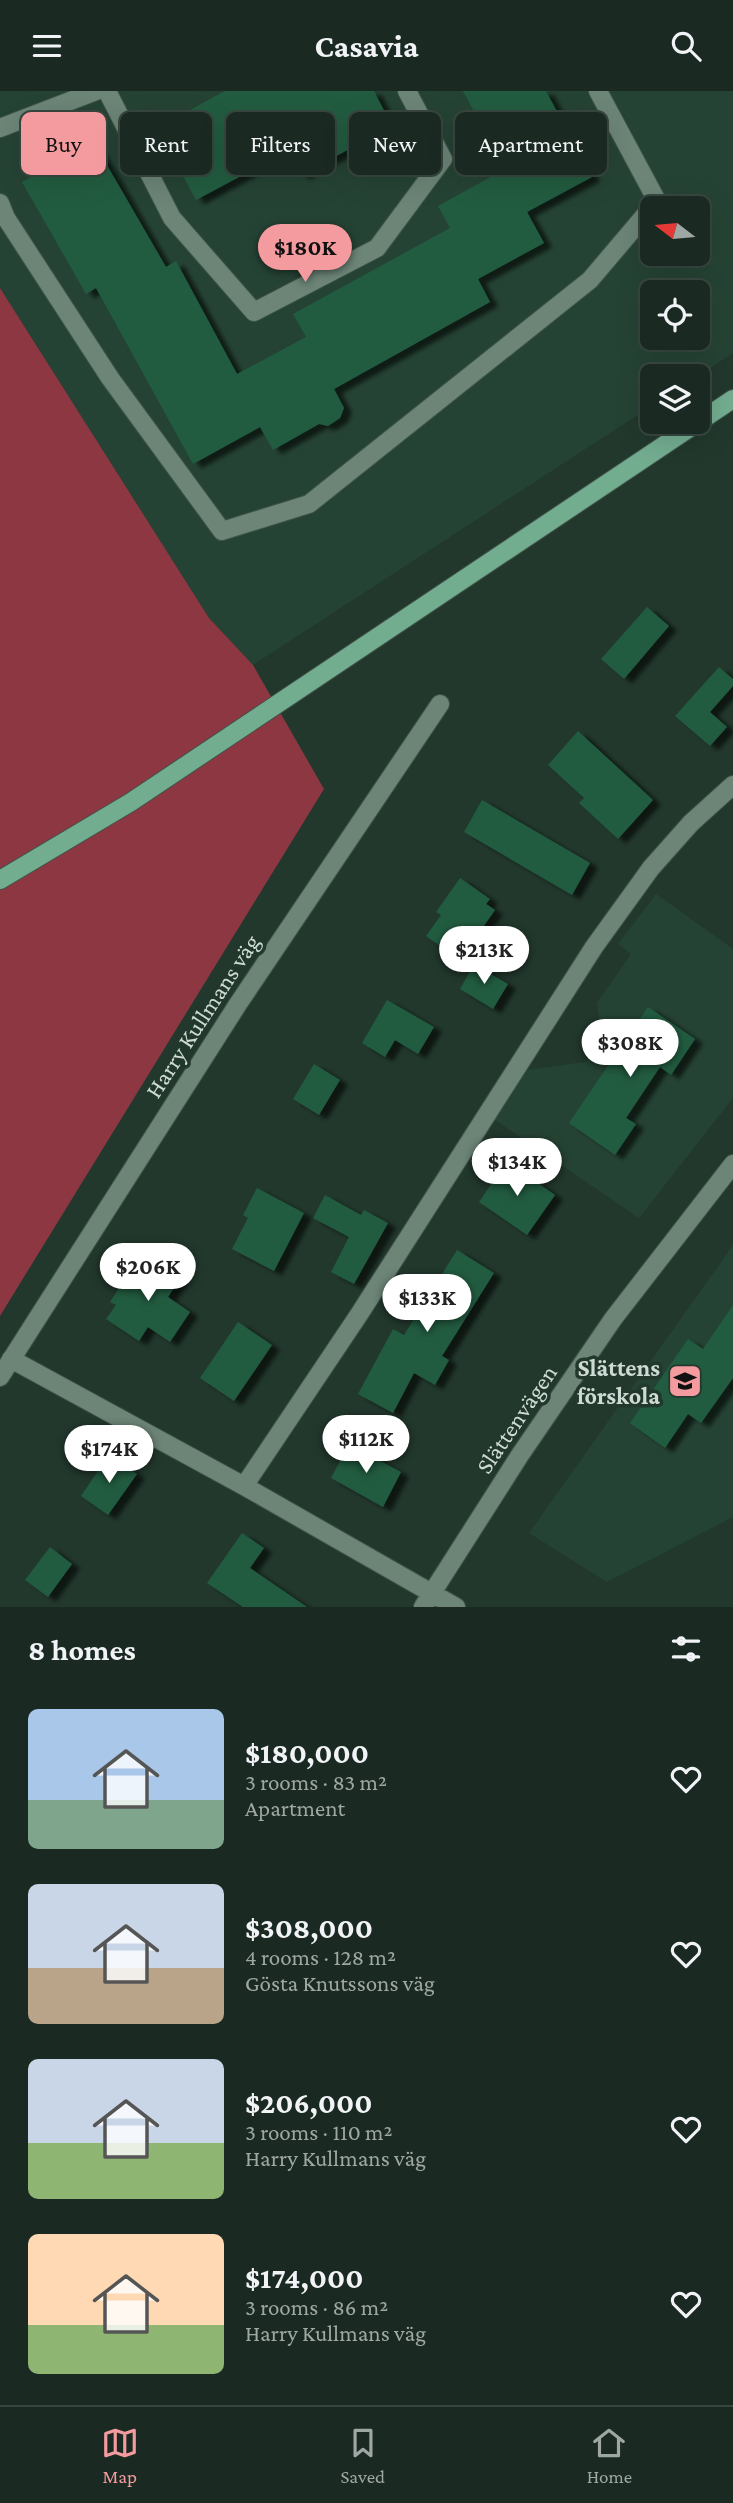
<!DOCTYPE html>
<html lang="en">
<head>
<meta charset="utf-8">
<style>
	:root { --surface:#1a2a22; --page:#23322a; --text:#f1f3f6; --muted:#9fa7a5; --line:#384640; --accent:#f49b9f }
	body { margin:0; font-family:"Crimson Pro",serif; background:var(--page); color:var(--text); height:100vh; display:flex; flex-direction:column; font-size:26px; white-space:nowrap }
	* { box-sizing:border-box; margin:0 }
	p { font-size:23px; color:var(--muted) }
	.icon { flex:none; width:38px; height:38px; fill:none; stroke:currentColor; stroke-width:2; stroke-linecap:round; stroke-linejoin:round }
	.map { position:relative; height:1516px; overflow:hidden }
	.sheet { display:flex; flex-direction:column; background:var(--surface); flex:1 }
	.sheet>* { flex:none }
	.banner { position:absolute; left:21px; top:21px; width:691px; height:63px; display:flex; gap:14px }
	.needle { width:46px; rotate:286deg }
	.tools { position:absolute; left:640px; top:105px; display:grid; gap:14px }
	.tools a { display:grid; place-items:center; width:70px; height:70px; border-radius:10px; background:var(--surface); box-shadow:0 7px 28px #0002,0 0 0 2px var(--line); font-size:35px }
	.price { position:absolute; translate:-50% -60px; padding:0 16px; border-radius:24px; background:#fff; color:#222; font-size:23px; line-height:46px; filter:drop-shadow(0 2px 4px #0008) }
	.price::after { content:''; position:absolute; left:50%; top:42px; width:21px; height:16px; margin-left:-10px; background:inherit; clip-path:polygon(0 0,100% 0,50% 100%) }
	.price.active { background:var(--accent); color:#111 }
	ul { padding:0; list-style:none }
	li { display:flex; align-items:center; gap:21px; height:175px; padding:0 28px }
	li span { display:grid; place-items:center; flex:none; width:196px; height:140px; border-radius:10px; color:#555 }
	li>.icon { margin-inline-start:auto }
	span .icon { width:84px; height:84px; fill:#fffc; stroke-width:1 }
	li b { font-size:30px }
	h2 { display:flex; justify-content:space-between; align-items:center; height:84px; padding:0 28px; font-size:30px }
	.pill { padding:0 24px; border-radius:10px; background:var(--surface); box-shadow:0 7px 28px #0002,0 0 0 2px var(--line); font-size:24px; line-height:63px }
	.pill.active { background:var(--accent); color:#111 }
	header { display:flex; justify-content:space-between; align-items:center; height:91px; padding:0 28px; background:var(--surface); font-size:32px; font-weight:700 }
	.tab-bar { display:flex; justify-content:space-around; align-items:center; height:98px; border-top:2px solid var(--line); background:var(--surface); font-size:19px; color:var(--muted) }
	.tab-bar a { display:grid; justify-items:center; gap:4px }
	.tab-bar .active { color:var(--accent) }
	.map>svg:first-child { display:block }
	.built { fill:#254334; fill-rule:evenodd }
	.green { fill:#8c3741 }
	.building { fill:#225b41; filter:url(#shadow) }
	.lines { fill:none; stroke-linecap:round; stroke-linejoin:round }
	.minor-casing { stroke:#41544a; stroke-width:20 }
	.major-casing { stroke:#41544a; stroke-width:20 }
	.minor { stroke:#6c8577; stroke-width:18 }
	.major { stroke:#73ad90; stroke-width:18 }
	.labels { text-anchor:middle; dominant-baseline:central; stroke-width:7; stroke-linejoin:round; paint-order:stroke }
	.street-label { font-size:24px; fill:#cedbd4; stroke:#22382d }
	.poi-label { font-size:24px; font-weight:bold; fill:#cedbd4; stroke:#22382d; text-anchor:end }
</style>
</head>
<body>
<header><svg class="icon" aria-label="menu" viewBox="0 0 24 24"><path d="M4 6h16M4 12h16M4 18h16"/></svg>Casavia<svg class="icon" aria-label="search" viewBox="0 0 24 24"><circle cx="10" cy="10" r="6"/><path d="M15 15l6 6"/></svg></header>
<div class="map">
<svg width="733" height="1516" viewBox="0 0 733 1516">
	<defs>
		<filter id="shadow"><feDropShadow dx="8" dy="4.5" stdDeviation="2" flood-color="#0009"/></filter>
	</defs>
	<rect width="100%" height="100%" fill="#22382d"/>
	<path class="built" d="M 0,0 L 733,0 L 733,262 L 698,285 L 653,285 L 653,314 L 253,574 L 209,527 L 0,197 ZM 653,117 L 698,117 L 698,163 L 653,163 ZM 653,201 L 698,201 L 698,247 L 653,247 Z
		M 656,803 L 733,858 L 733,1007 L 639,1127 L 495,1029 L 527,979 L 585,971 L 602,947 L 597,912 L 631,863 L 618,853 Z
		M 733,1154 L 733,1426 L 607,1491 L 529,1442 Z"/>
	<path class="green" d="M 0,197 L 209,527 L 253,574 L 324,698 L 0,1225 Z"/>
	<path class="building" d="M 225,0 L 374,0 L 392,35 L 301,84 L 288,60 L 196,109 L 157,37 Z
		M 463,0 L 546,0 L 592,86 L 527,121 L 544,152 L 478,188 L 490,211 L 334,298 L 344,317 L 340,327 L 328,335 L 319,333 L 273,359 L 260,336 L 193,373 L 96,197 L 86,203 L 22,91 L 93,50 L 166,176 L 176,170 L 237,283 L 306,246 L 293,223 L 450,137 L 438,115 L 505,78 Z
		M 647,516 L 669,535 L 624,588 L 601,568 Z
		M 719,576 L 733,588 L 733,595 L 710,621 L 727,636 L 710,655 L 675,625 Z
		M 578,640 L 653,709 L 618,748 L 579,712 L 584,707 L 548,674 Z
		M 482,709 L 590,772 L 572,804 L 464,741 Z
		M 460,787 L 490,808 L 486,813 L 495,819 L 460,869 L 426,845 L 441,824 L 436,821 Z
		M 474,873 L 508,893 L 493,918 L 460,898 Z
		M 387,909 L 434,936 L 418,963 L 395,949 L 385,966 L 362,952 Z
		M 648,916 L 695,948 L 671,984 L 660,976 L 626,1027 L 636,1033 L 615,1064 L 569,1032 Z
		M 314,973 L 340,989 L 319,1024 L 293,1008 Z
		M 507,1070 L 555,1104 L 527,1144 L 479,1111 Z
		M 257,1097 L 304,1122 L 274,1180 L 232,1158 L 248,1127 L 243,1124 Z
		M 325,1104 L 361,1124 L 364,1119 L 388,1132 L 354,1193 L 331,1181 L 349,1146 L 313,1127 Z
		M 457,1159 L 494,1182 L 442,1265 L 449,1269 L 435,1294 L 414,1282 L 393,1322 L 358,1303 L 393,1238 L 404,1244 Z
		M 149,1165 L 181,1186 L 168,1206 L 190,1221 L 170,1251 L 148,1236 L 139,1250 L 106,1228 L 116,1214 L 110,1211 L 128,1183 L 134,1187 Z
		M 733,1214 L 733,1287 L 701,1332 L 688,1323 L 665,1357 L 630,1332 L 688,1248 L 703,1258 Z
		M 238,1231 L 272,1254 L 234,1310 L 200,1287 Z
		M 349,1353 L 401,1381 L 383,1416 L 331,1387 Z
		M 109,1364 L 137,1383 L 108,1424 L 81,1405 Z
		M 242,1442 L 264,1457 L 250,1477 L 307,1516 L 243,1516 L 207,1492 Z
		M 50,1456 L 72,1473 L 48,1506 L 25,1489 Z"/>
	<g class="lines">
		<g class="minor-casing">
			<path id="minor" d="M 107,0 L 172,127 L 254,221 L 377,157 L 443,68 L 407,0
				M 0,37 L 96,0
				M 0,112 L 6,127 L 110,287 L 222,440 L 309,413 L 590,189 L 657,110 L 598,0
				M 11,1268 L 244,1395 L 456,1516
				M 0,1286 L 238,913 L 440,613
				M 244,1395 L 360,1222 L 594,856 L 651,777 L 691,732 L 733,694
				M 423,1516 L 520,1364 L 613,1228 L 733,1073"/>
		</g>
		<g class="major-casing">
			<path id="major" d="M 0,789 L 131,711 L 733,308"/>
		</g>
		<use href="#minor" class="minor"/>
		<use href="#major" class="major"/>
	</g>
	<defs>
		<g id="school-square" transform="scale(1.75)"><rect x="-9" y="-9" width="18" height="18" rx="4" fill="#f49b9f" stroke="#22382d"/><path d="M0-5L7-2L0 1L-7-2ZM-4 1L0 2.5L4 1V4Q0 6-4 4Z" fill="#111"/></g>
	</defs>
	<g fill-rule="evenodd">
		<use href="#school-square" x="685" y="1290"/>
	</g>
	<g class="labels">
		<g class="street-label">
			<text transform="translate(202 925) rotate(-57)">Harry Kullmans väg</text>
			<text transform="translate(516 1328) rotate(-56)">Slättenvägen</text>
		</g>
		<g class="poi-label">
			<text x="660" y="1276">Slättens<tspan x="660" dy="28">förskola</tspan></text>
		</g>
	</g>
</svg>
<div class="tools">
<a><svg class="needle" viewBox="-14 -14 28 28"><path d="M0-13l5 13h-10z" fill="#e53935"/><path d="M0 13l5-13h-10z" fill="#9fa7a5"/></svg></a>
<a><svg class="icon" aria-label="locate" viewBox="0 0 24 24"><circle cx="12" cy="12" r="6"/><path d="M12 2v4M12 18v4M2 12h4M18 12h4"/></svg></a>
<a><svg class="icon" aria-label="layers" viewBox="0 0 24 24"><path d="M12 4l9 5-9 5-9-5zM3 14l9 5 9-5"/></svg></a>
</div>
<b class="price active" style="left:305px;top:193px">$180K</b>
<b class="price" style="left:484px;top:895px">$213K</b>
<b class="price" style="left:630px;top:988px">$308K</b>
<b class="price" style="left:517px;top:1107px">$134K</b>
<b class="price" style="left:148px;top:1212px">$206K</b>
<b class="price" style="left:427px;top:1243px">$133K</b>
<b class="price" style="left:366px;top:1384px">$112K</b>
<b class="price" style="left:109px;top:1394px">$174K</b>
<div class="banner">
<a class="pill active">Buy</a>
<a class="pill">Rent</a>
<a class="pill">Filters</a>
<a class="pill">New</a>
<a class="pill">Apartment</a>
</div>
</div>
<section class="sheet">
<h2>8 homes<svg class="icon" aria-label="filters" viewBox="0 0 24 24"><path d="M4 7h16M4 17h16"/><circle cx="9" cy="7" r="2"/><circle cx="15" cy="17" r="2"/></svg></h2>
<ul>
<li><span style="background:linear-gradient(#a9c7e8 65%,#7fa58c 0)"><svg class="icon" aria-label="home" viewBox="0 0 24 24"><path d="M3 11l9-7 9 7M6 9v11h12V9"/></svg></span><div><b>$180,000</b><p>3 rooms · 83 m²</p><p>Apartment</p></div><svg class="icon" aria-label="heart" viewBox="0 0 24 24"><path d="M12 20l-8-8c-3-5 5-10 8-4 3-6 11-1 8 4z"/></svg></li>
<li><span style="background:linear-gradient(#c9d6e8 60%,#b9a48a 0)"><svg class="icon" aria-label="home" viewBox="0 0 24 24"><path d="M3 11l9-7 9 7M6 9v11h12V9"/></svg></span><div><b>$308,000</b><p>4 rooms · 128 m²</p><p>Gösta Knutssons väg</p></div><svg class="icon" aria-label="heart" viewBox="0 0 24 24"><path d="M12 20l-8-8c-3-5 5-10 8-4 3-6 11-1 8 4z"/></svg></li>
<li><span style="background:linear-gradient(#c9d6e8 60%,#8fb573 0)"><svg class="icon" aria-label="home" viewBox="0 0 24 24"><path d="M3 11l9-7 9 7M6 9v11h12V9"/></svg></span><div><b>$206,000</b><p>3 rooms · 110 m²</p><p>Harry Kullmans väg</p></div><svg class="icon" aria-label="heart" viewBox="0 0 24 24"><path d="M12 20l-8-8c-3-5 5-10 8-4 3-6 11-1 8 4z"/></svg></li>
<li><span style="background:linear-gradient(#ffd9b3 65%,#8fb573 0)"><svg class="icon" aria-label="home" viewBox="0 0 24 24"><path d="M3 11l9-7 9 7M6 9v11h12V9"/></svg></span><div><b>$174,000</b><p>3 rooms · 86 m²</p><p>Harry Kullmans väg</p></div><svg class="icon" aria-label="heart" viewBox="0 0 24 24"><path d="M12 20l-8-8c-3-5 5-10 8-4 3-6 11-1 8 4z"/></svg></li>
</ul>
</section>
<nav class="tab-bar">
<a class="active"><svg class="icon" aria-label="map" viewBox="0 0 24 24"><path d="M3 6l6-2 6 2 6-2v14l-6 2-6-2-6 2zM9 4v14M15 6v14"/></svg>Map</a>
<a><svg class="icon" aria-label="saved" viewBox="0 0 24 24"><path d="M7 4h10v16l-5-4-5 4z"/></svg>Saved</a>
<a><svg class="icon" aria-label="home" viewBox="0 0 24 24"><path d="M3 11l9-7 9 7M6 9v11h12V9"/></svg>Home</a>
</nav>
</body>
</html>
